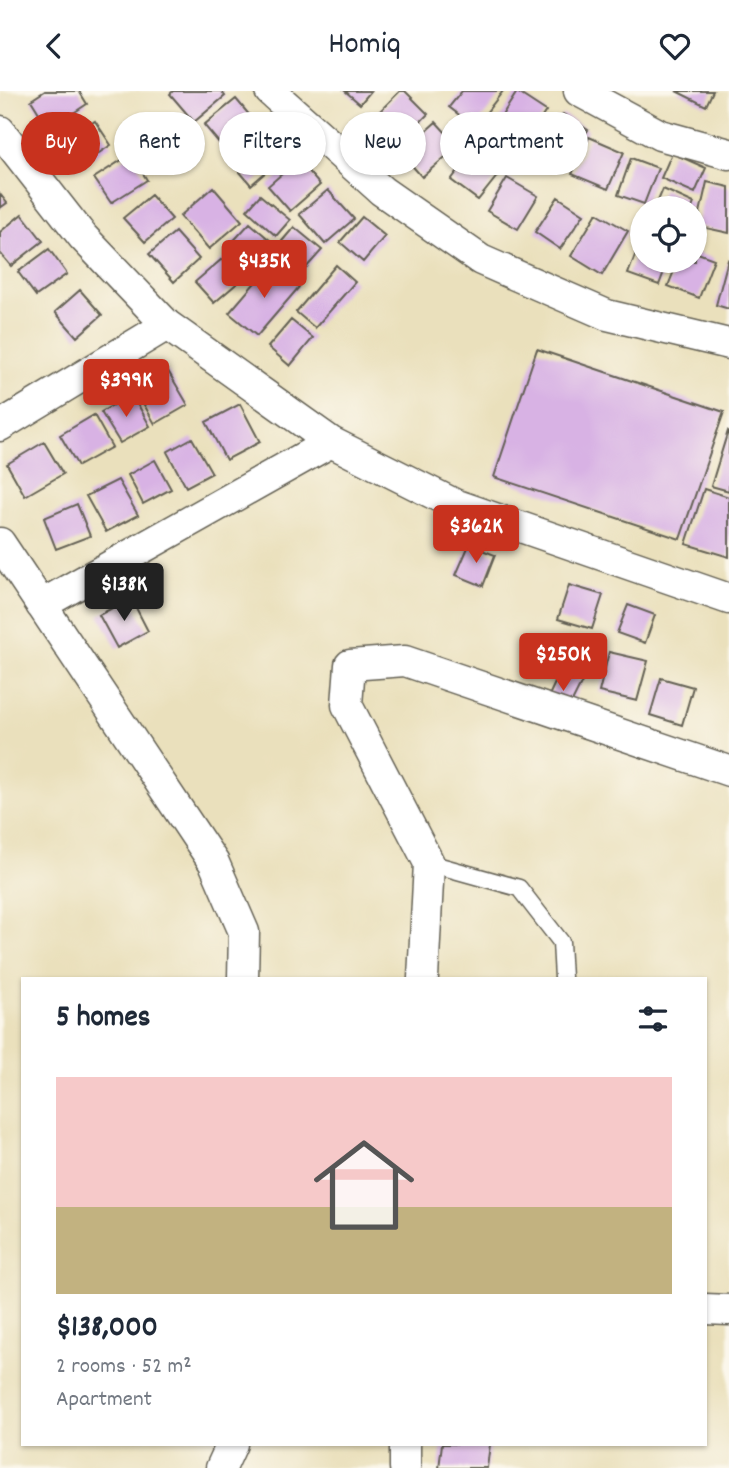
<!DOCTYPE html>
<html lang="en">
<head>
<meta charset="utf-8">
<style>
	:root { --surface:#fff; --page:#f2f2f3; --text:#1f2937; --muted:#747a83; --accent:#c8321e }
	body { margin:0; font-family:Dekko,sans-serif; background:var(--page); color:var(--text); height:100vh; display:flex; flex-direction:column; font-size:26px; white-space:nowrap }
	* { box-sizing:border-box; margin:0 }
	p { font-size:23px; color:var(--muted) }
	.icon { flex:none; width:38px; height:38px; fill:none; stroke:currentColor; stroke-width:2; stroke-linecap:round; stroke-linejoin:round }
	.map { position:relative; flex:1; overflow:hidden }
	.side { position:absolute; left:21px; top:886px; width:686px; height:469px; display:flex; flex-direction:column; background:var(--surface); border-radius:0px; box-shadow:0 2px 5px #0004 }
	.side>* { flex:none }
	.top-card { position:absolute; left:21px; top:21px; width:688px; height:63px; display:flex; gap:14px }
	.tools { position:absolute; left:630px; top:105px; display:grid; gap:14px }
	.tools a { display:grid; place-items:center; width:77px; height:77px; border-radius:50%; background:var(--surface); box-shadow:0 2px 5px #0004; font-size:35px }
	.price { position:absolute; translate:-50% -60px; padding:0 16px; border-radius:7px; background:var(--accent); color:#fff; font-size:23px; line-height:46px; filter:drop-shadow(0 2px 4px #0008) }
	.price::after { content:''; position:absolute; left:50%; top:42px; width:21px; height:16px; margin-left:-10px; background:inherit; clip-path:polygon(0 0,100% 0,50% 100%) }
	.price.active { background:#222; color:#fff }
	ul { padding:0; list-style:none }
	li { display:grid; align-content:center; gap:14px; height:371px; padding:0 35px }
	li span { display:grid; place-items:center; height:217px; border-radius:0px; color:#555 }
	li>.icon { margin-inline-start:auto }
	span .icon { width:126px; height:126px; fill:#fffc; stroke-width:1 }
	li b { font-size:30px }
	h2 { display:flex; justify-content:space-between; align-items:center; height:84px; padding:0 35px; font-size:30px }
	.chip { padding:0 24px; border-radius:32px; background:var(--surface); box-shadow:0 2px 5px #0004; font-size:24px; line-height:63px }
	.chip.active { background:var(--accent); color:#fff }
	header { display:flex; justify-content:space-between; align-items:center; height:91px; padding:0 35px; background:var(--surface); font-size:32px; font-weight:600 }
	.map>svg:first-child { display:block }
	.building { fill:#d8b2e4 }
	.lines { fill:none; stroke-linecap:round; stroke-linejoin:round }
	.lane-casing { stroke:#646154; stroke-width:19 }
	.street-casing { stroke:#646154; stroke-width:33 }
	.lane { stroke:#fff; stroke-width:16 }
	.street { stroke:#fff; stroke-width:30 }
</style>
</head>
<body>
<header><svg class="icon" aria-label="back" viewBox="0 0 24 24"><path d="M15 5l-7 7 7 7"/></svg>Homiq<svg class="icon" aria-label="heart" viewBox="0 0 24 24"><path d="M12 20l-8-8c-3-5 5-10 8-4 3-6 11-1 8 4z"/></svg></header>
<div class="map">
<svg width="729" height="1377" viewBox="0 0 729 1377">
	<rect width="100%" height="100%" fill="#fbf7ec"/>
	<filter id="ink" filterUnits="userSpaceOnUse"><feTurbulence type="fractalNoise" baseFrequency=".0143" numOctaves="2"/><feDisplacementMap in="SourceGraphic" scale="14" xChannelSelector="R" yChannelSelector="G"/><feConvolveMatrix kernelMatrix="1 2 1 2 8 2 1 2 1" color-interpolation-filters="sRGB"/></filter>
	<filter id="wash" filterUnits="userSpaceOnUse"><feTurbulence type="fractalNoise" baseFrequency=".00686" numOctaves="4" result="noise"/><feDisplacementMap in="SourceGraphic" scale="28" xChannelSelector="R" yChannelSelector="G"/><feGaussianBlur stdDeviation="1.57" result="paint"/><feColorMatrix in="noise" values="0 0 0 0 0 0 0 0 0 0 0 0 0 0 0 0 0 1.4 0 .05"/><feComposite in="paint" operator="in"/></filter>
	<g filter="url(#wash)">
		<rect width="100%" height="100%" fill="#eae0bc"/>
		<g id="blocks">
			<path class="building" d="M 45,0 L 79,0 L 87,13 L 49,38 L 31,9 Z
				M 173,0 L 221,0 L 225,5 L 194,31 L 170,3 Z
				M 345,0 L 371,0 L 360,13 Z
				M 400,0 L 405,0 L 428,23 L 396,56 L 370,30 Z
				M 462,0 L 503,0 L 475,36 L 449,16 Z
				M 676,0 L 713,0 L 706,15 Z
				M 517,1 L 546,20 L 522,56 L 494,37 Z
				M 236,8 L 256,32 L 225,59 L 204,34 Z
				M 563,23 L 588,39 L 559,80 L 535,63 Z
				M 95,30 L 111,54 L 76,77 L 60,53 Z
				M 436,31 L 458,55 L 422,86 L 401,62 Z
				M 260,41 L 282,67 L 251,94 L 229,68 Z
				M 589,46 L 624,61 L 608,98 L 572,83 Z
				M 672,62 L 706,77 L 695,102 L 661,87 Z
				M 131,63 L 147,89 L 111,112 L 94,87 Z
				M 470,64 L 498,84 L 478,109 L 451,89 Z
				M 631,67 L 658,77 L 644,113 L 618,104 Z
				M 298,69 L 320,94 L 290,120 L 268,95 Z
				M 507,87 L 538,105 L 518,138 L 487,120 Z
				M 707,91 L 729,96 L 729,142 L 697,135 Z
				M 213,96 L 242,130 L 209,158 L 180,125 Z
				M 663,98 L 694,112 L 692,117 L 655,117 Z
				M 328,99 L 354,128 L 325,153 L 299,123 Z
				M 0,103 L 7,112 L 0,117 Z
				M 151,104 L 172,128 L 145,151 L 123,127 Z
				M 260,104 L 290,129 L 276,145 L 247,119 Z
				M 558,106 L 584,123 L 560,158 L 535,141 Z
				M 597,122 L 628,140 L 602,184 L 571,165 Z
				M 22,123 L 43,150 L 11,175 L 0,162 L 0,141 Z
				M 362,126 L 385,145 L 363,171 L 340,151 Z
				M 250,132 L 271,150 L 248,176 L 227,157 Z
				M 294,136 L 322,159 L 304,179 L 277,156 Z
				M 175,141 L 199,168 L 174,191 L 149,163 Z
				M 642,146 L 642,170 L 668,170 L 659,194 L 628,183 Z
				M 49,158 L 67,183 L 36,205 L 18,181 Z
				M 695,161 L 714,168 L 699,207 L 668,195 L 678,170 L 695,170 Z
				M 222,168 L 241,189 L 214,212 L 195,191 Z
				M 728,169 L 729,170 L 729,218 L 716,214 Z
				M 271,173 L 299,196 L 257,245 L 229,222 Z
				M 336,174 L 355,191 L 315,237 L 296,221 Z
				M 80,199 L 102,224 L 77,246 L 55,221 Z
				M 291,229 L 313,247 L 290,275 L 268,256 Z
				M 537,258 L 724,321 L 680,448 L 494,386 Z
				M 168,280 L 188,314 L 155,333 L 135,298 Z
				M 132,303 L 150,335 L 120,352 L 101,321 Z
				M 240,313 L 260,351 L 226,369 L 206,331 Z
				M 94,324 L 112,356 L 78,375 L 60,344 Z
				M 728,340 L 729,341 L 729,400 L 711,395 Z
				M 192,347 L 212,382 L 186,396 L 167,361 Z
				M 44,351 L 63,383 L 25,405 L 7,373 Z
				M 155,369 L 171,398 L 143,413 L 128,384 Z
				M 118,389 L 138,424 L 106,441 L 86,405 Z
				M 704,398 L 729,406 L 729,466 L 686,453 Z
				M 77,413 L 90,445 L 56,458 L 44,427 Z
				M 469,454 L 495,464 L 483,495 L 456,484 Z
				M 569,494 L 603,504 L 592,538 L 558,528 Z
				M 131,507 L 148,540 L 117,557 L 99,524 Z
				M 628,514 L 655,524 L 645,552 L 617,542 Z
				M 609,561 L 648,570 L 637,610 L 599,601 Z
				M 560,581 L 582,591 L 566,623 L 545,613 Z
				M 661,587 L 693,596 L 682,634 L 650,624 Z
				M 442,1353 L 490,1353 L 487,1377 L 439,1377 Z"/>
		</g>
	</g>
	<g filter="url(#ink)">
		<use href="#blocks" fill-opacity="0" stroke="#646154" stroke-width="2"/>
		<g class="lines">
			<g class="lane-casing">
				<path id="lane" d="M 429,772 L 519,797 L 561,851 L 563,887"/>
			</g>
			<g class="street-casing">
				<path id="street" d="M 270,0 L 382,100 L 481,169 L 607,224 L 729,253
					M 579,0 L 660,44 L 729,63
					M 0,40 L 83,146 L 167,234 L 331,351 L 454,413 L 729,508
					M 0,335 L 167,234
					M 0,452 L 214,772 L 244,841 L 243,887
					M 41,514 L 331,351
					M 423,887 L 429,772 L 347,614 L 350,574 L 405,570 L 729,680
					M 705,1218 L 729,1219
					M 221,1377 L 232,1353
					M 405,1377 L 405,1353"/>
			</g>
			<use href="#lane" class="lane"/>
			<use href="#street" class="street"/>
		</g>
	</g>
</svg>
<div class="tools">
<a><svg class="icon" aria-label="locate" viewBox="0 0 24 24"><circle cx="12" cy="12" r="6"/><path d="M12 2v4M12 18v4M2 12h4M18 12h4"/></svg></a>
</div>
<b class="price" style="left:264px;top:209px">$435K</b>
<b class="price" style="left:126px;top:328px">$399K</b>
<b class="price" style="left:476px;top:474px">$362K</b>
<b class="price active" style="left:124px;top:532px">$138K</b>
<b class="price" style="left:563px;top:602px">$250K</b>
<div class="top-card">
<a class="chip active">Buy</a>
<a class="chip">Rent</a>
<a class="chip">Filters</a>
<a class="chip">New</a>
<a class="chip">Apartment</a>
</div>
<section class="side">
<h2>5 homes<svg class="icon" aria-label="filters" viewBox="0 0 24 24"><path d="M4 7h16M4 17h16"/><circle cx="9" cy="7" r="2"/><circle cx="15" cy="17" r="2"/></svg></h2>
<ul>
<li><span style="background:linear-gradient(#f6c9c9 60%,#c2b280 0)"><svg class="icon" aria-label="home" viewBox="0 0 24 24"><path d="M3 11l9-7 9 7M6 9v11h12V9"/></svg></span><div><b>$138,000</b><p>2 rooms · 52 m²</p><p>Apartment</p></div></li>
</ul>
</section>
</div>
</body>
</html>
